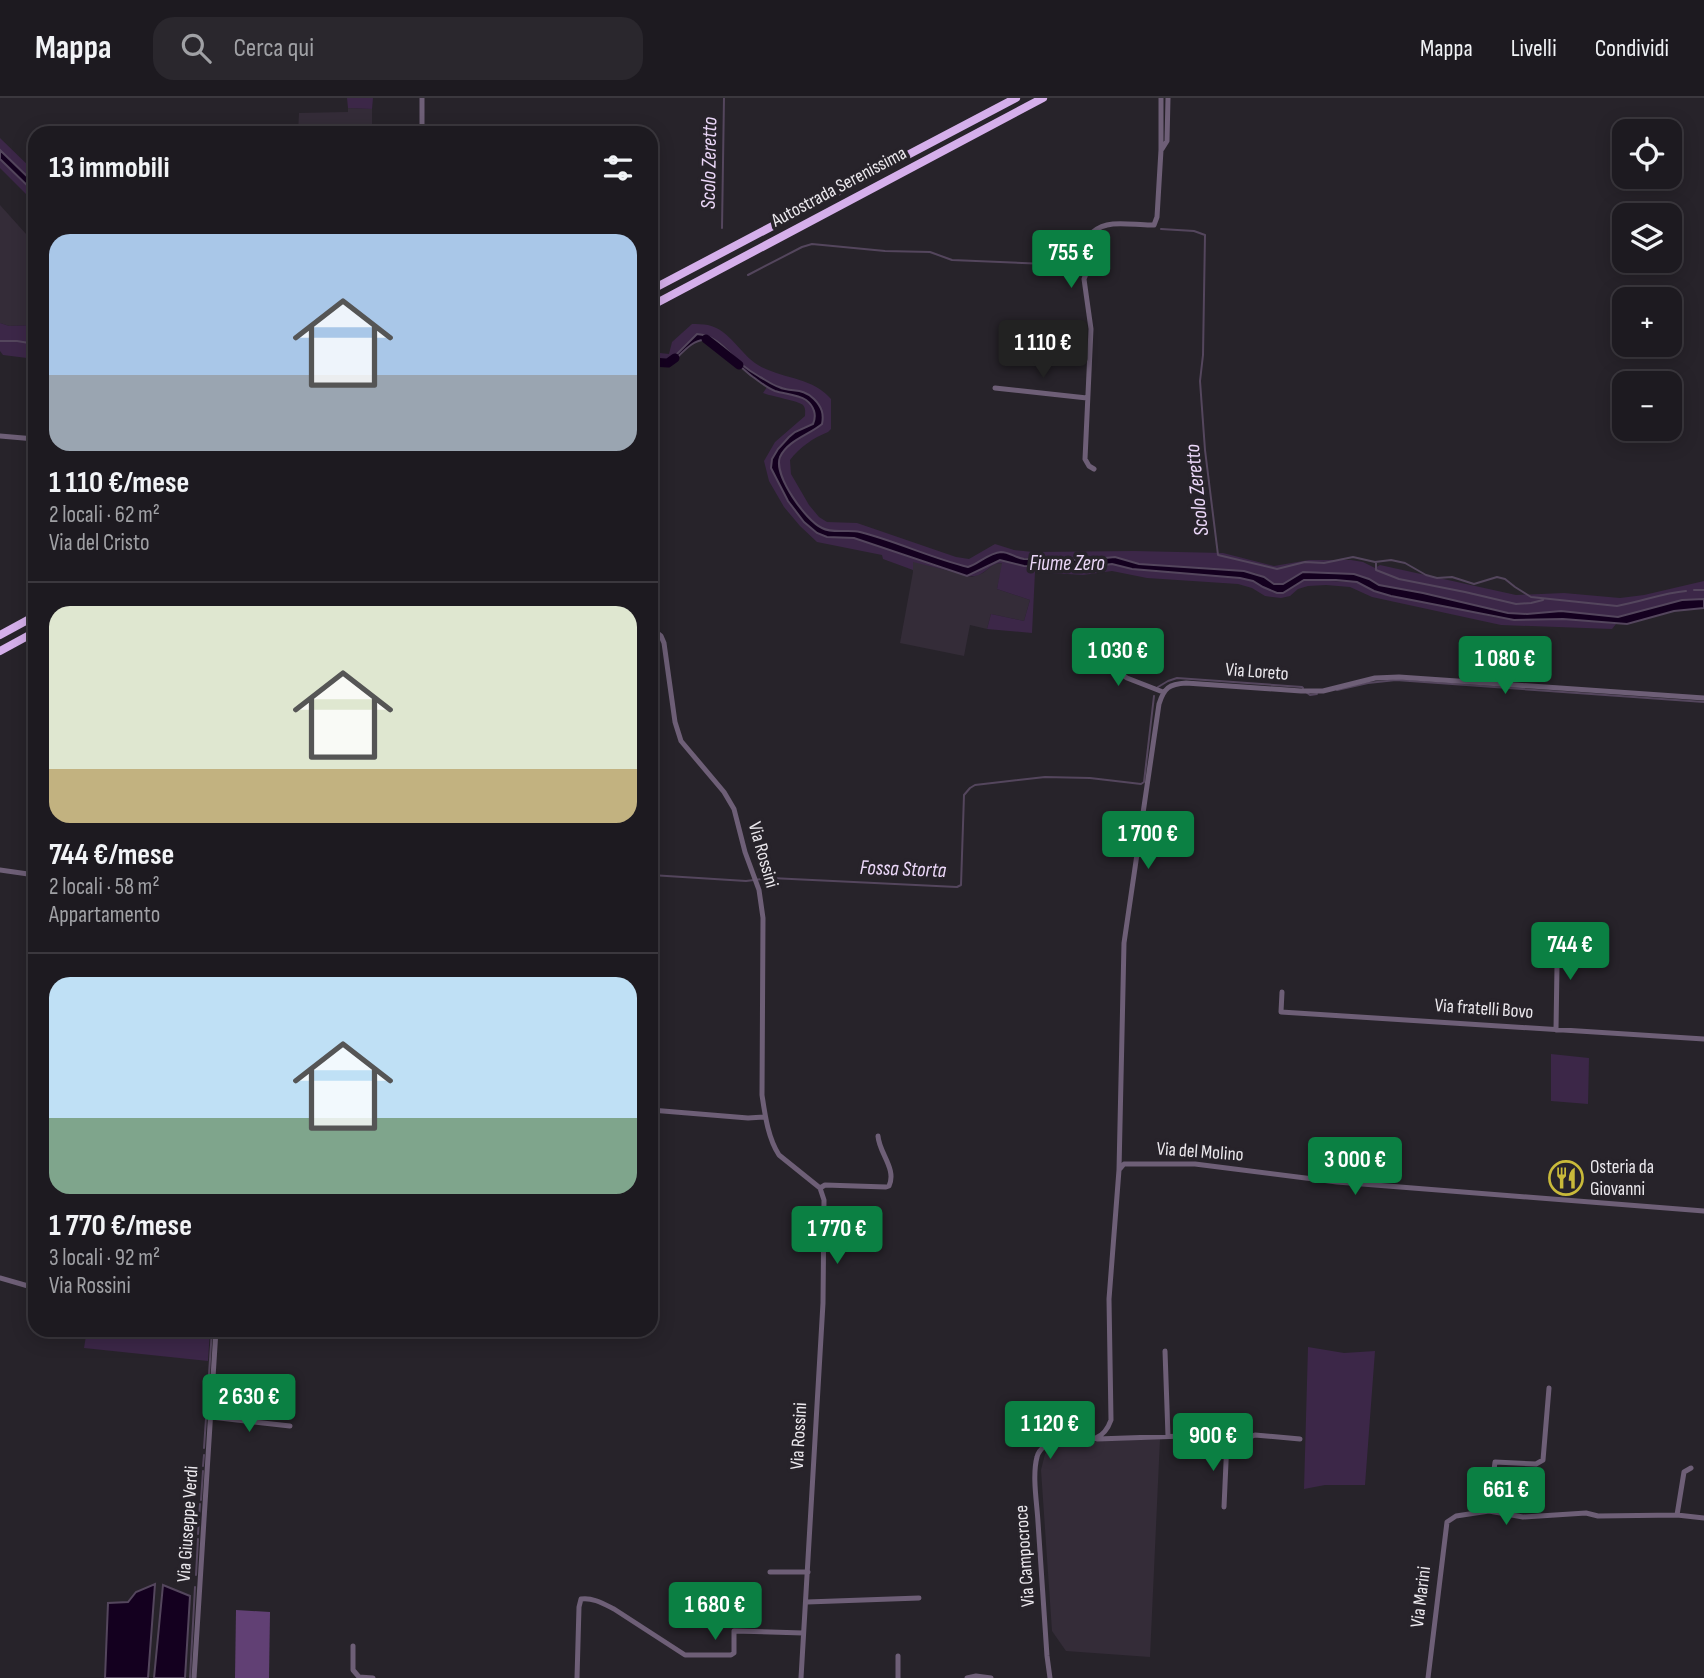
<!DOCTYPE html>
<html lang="it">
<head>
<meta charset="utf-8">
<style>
	:root { --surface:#1d1a20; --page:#2a272d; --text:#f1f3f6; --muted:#a0a1a5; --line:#3b383e; --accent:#0b8043 }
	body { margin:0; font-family:"Sofia Sans Condensed",sans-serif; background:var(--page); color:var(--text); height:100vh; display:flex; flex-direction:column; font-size:26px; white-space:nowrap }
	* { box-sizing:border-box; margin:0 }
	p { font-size:23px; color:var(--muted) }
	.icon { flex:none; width:38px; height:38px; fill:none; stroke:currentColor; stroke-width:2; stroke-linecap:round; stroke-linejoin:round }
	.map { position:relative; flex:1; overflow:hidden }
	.details { position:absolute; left:28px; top:28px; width:630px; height:1211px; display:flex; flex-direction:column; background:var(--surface); border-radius:21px; box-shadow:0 4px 18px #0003,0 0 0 2px var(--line) }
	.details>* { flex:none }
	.tools { position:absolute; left:1612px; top:21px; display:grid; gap:14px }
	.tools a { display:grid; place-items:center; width:70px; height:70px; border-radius:14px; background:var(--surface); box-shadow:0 4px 18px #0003,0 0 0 2px var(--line); font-size:35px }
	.price { position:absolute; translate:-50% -60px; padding:0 16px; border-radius:7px; background:var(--accent); color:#fff; font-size:23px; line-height:46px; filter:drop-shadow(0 2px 4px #0008) }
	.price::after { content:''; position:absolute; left:50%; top:42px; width:21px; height:16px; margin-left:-10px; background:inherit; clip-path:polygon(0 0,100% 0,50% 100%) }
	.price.on { background:#222; color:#fff }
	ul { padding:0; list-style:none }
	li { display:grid; align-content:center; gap:14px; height:371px; padding:0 21px }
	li+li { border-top:2px solid var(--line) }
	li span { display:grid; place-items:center; height:217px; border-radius:21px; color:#555 }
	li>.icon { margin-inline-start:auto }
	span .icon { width:126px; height:126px; fill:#fffc; stroke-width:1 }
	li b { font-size:30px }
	h2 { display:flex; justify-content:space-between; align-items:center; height:84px; padding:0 21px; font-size:30px }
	header { display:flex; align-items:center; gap:42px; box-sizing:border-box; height:98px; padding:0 35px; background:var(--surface); border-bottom:2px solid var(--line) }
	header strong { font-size:33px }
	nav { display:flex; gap:38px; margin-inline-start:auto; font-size:24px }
	.search { width:490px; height:63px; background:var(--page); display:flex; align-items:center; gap:18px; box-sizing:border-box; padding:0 24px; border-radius:21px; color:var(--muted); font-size:26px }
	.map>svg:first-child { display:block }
	.built { fill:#342c38 }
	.green { fill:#3c2748 }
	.forest { fill:#614074 }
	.water { fill:#14001f; stroke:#54465d; stroke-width:2 }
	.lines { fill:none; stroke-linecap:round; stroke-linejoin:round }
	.stream { stroke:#54465d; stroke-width:2 }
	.river { stroke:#14001f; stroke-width:9 }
	.minor { stroke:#6e5f77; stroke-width:5 }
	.highway { stroke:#d5afeb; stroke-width:8 }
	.labels { text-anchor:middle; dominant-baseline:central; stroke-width:7; stroke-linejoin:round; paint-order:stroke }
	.street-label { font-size:19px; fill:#ebe8ed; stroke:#27232a }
	.poi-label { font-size:19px; fill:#ebe8ed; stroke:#27232a; text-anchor:start }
	.water-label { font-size:21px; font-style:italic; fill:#ebd7f8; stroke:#27232a }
</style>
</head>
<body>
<header>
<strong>Mappa</strong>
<div class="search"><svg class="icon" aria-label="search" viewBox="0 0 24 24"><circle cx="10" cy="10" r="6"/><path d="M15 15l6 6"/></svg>Cerca qui</div>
<nav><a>Mappa</a><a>Livelli</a><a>Condividi</a></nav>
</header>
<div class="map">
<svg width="1704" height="1580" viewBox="0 0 1704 1580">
	<rect width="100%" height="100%" fill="#27232a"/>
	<path class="built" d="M 348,10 L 372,11 L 372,35 L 298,35 L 299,15 L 348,14 Z
		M 0,107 L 35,146 L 35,227 L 9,228 L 0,225 Z
		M 913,463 L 972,479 L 983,475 L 994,466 L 1003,465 L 997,491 L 1030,502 L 1024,523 L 991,516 L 987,531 L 970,527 L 964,558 L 900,545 L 913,474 Z
		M 1160,1341 L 1150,1559 L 1066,1553 L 1052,1533 L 1041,1372 L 1045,1356 L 1054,1347 L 1064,1344 Z"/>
	<path class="green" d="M 347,0 L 373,0 L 372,11 L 348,10 Z
		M 0,40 L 35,74 L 35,86 L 0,52 Z
		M 0,62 L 35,95 L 35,105 L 0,70 Z
		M 0,225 L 9,228 L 35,227 L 35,261 L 3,257 L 0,253 Z
		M 692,226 C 697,226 703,226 708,227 C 730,232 740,256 758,267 C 782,281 813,279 831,301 L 831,331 L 828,334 C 813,340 800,349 790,362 L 791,376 L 809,407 L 819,419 L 827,424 L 857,425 L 956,459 L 969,461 L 995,446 L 1014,452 L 1033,454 L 1134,453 L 1223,455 L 1274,468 L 1309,462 L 1351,462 L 1363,464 L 1375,470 L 1380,467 L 1516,497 L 1564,495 L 1620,500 L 1644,497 L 1704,483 L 1704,501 L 1682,502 L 1618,519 L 1561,513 L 1527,516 L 1508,515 L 1423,495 L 1379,487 L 1369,481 L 1295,478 L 1283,486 L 1274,486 L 1264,479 L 1255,475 L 1139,466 L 1115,459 L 1085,462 L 1018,460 C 996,448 987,463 968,469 C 931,460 897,445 860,435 C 849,431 835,436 823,431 C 807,424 774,378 780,361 C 786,345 803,339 816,331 L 821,310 C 801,285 792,297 769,284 C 760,279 750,273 742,266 C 734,259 727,249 718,243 C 712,240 704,238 697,236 L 671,262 L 651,260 L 651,254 L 669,256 L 672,244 Z
		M 767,289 C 783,297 824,298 813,326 L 795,334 L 789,339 L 778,351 L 772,361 L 771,370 L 788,403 L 804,424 L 817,435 L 827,439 L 854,440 L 958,475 L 913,464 L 913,472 L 883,461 L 882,457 L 817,444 L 800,428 L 784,409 L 769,383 L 764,363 L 775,344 L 805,318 C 805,313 806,311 803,307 C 799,303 770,298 763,295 Z
		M 1000,462 L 1024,468 L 1087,469 L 1112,466 L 1132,471 L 1240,480 L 1253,483 L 1263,489 L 1283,495 L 1304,482 L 1357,484 L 1364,488 L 1493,519 L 1514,522 L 1563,521 L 1616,526 L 1612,531 L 1501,527 L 1372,499 L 1350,489 L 1326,487 L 1308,488 L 1298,491 L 1290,498 L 1281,500 L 1265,498 L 1252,490 L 1238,486 L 1147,480 L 1112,473 L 1083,477 L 1035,474 L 1032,535 L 987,531 L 991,516 L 1024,523 L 1030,502 L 997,491 L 1002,465 C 987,465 985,481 967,478 Z
		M 1551,956 L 1589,960 L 1588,1006 L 1551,1003 Z
		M 87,1232 L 210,1232 L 208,1263 L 84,1250 Z
		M 1308,1249 L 1344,1255 L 1375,1253 L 1365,1387 L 1325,1387 L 1304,1391 Z"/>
	<path class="forest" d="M 236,1512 L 270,1514 L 269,1580 L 235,1580 Z"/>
	<path class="water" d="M 0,52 L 35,86 L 35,95 L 0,61 Z
		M 697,236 C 717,237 728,254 741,266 C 747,271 753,275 760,279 C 766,282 772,287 779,289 C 792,295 802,289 814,301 C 822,309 824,316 822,326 C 809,337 788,342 780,359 C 773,377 806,423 822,430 C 833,436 848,431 860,434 C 896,443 931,460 968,469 C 979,466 988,455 1001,454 C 1010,454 1015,460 1024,461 L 1085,462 L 1115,459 L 1139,466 L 1244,473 L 1264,479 L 1274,486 L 1283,486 L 1303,474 L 1354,476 L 1369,481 L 1379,487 L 1423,495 L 1508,515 L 1527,516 L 1561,513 L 1618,519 L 1682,502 L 1704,501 L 1704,510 L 1674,513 L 1627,526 L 1563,521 L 1514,522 L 1391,498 L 1374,493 L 1357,484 L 1336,482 L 1304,482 L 1283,495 L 1277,495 L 1263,489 L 1253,483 L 1240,480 L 1132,471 L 1112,466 L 1087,469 L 1024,468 L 1000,462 L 967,478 L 854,440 L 827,439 L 817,435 L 804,424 L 788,403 L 771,370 L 772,361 L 778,351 L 789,339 L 795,334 L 813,326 C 817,317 814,308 806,302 C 797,296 784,296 775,293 C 767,290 760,284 753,279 C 740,270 720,245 705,242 C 692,241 680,258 670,266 L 651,264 L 651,260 L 671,262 Z
		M 155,1486 L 148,1580 L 105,1580 L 108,1505 L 128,1504 L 136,1494 Z
		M 163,1487 L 190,1498 L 185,1580 L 154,1580 Z"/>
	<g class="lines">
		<path class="stream" d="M 722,130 L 724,0
			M 1161,131 L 1194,133 L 1205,137 L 1203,257 L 1200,283 L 1205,352 L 1218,457 L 1277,471 L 1305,464 L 1324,465 L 1353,459 L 1375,464 L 1391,462 L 1405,465 L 1426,477 L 1437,480 L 1452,479 L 1474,486 L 1497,479 L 1505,481 L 1515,489 L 1531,499 L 1617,508 C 1641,504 1662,495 1686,493
			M 748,177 L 802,149 L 812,146 L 885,153 L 930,154 L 952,162 L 1072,167 L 1084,164
			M 0,243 L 17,243 L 35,246
			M 1376,465 L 1376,472 L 1399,481 L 1465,494 L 1516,506 L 1531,505 L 1543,502
			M 1694,492 L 1704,492
			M 1158,589 L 1168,583 L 1177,580 L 1302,589 L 1303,590
			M 1337,592 L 1368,585 L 1396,582 L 1704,604
			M 1306,594 L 1310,597 L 1317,596
			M 651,777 L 746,783 L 771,780 L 957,789 L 961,787 L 964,697 L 970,690 L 975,687 L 1045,679 L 1090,680 L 1141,686 L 1144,684 L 1154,598
			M 204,1350 L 212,1232
			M 203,1368 L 204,1357
			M 201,1402 L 203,1373
			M 198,1436 L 200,1406
			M 196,1477 L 198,1441
			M 190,1580 L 195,1489"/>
		<path class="river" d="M 706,241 L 739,267
			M 651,264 L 668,265 L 675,260"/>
		<path class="minor" d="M 422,0 L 422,35
			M 1162,51 L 1167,43 L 1168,0
			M 995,290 L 1087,300
			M 0,338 L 35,341
			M 1094,371 L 1089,368 L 1085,361 L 1091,231 L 1084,181 L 1092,160 L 1093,134 C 1109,120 1134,128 1154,127 L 1157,119 L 1161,52 L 1161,0
			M 651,530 L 661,538 L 664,545 L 675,624 L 681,643 L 724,694 L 734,711 L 745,754 L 759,792 L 763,820 L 762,997 C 765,1017 768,1040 779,1057 L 820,1090 L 824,1102 L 823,1205 L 801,1580
			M 1113,550 L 1118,574 L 1127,580 L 1163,594
			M 0,772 L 35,777
			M 1546,866 L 1556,866 L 1557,868 L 1556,932
			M 1282,894 L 1281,914 L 1704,941
			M 651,1012 L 748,1020 L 765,1019
			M 1119,1072 L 1124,845 L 1159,606 C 1164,590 1169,586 1186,585 L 1301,593 L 1323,593 L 1375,580 L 1399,579 L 1704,600
			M 820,1090 L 825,1087 L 886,1089 L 889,1088 C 897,1071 879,1055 878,1038
			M 0,1180 L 35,1190
			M 1165,1253 L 1168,1338
			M 211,1319 L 290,1328
			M 1097,1341 L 1184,1338 L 1243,1342 L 1255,1337 L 1300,1341
			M 1224,1409 L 1227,1342
			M 1489,1413 L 1495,1364 L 1536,1366 L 1543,1362 L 1549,1290
			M 1677,1417 L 1684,1374 L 1691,1370
			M 770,1474 L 808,1474
			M 807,1504 L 919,1500
			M 353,1548 L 353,1572 L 359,1579 L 373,1580
			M 898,1558 L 898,1580
			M 194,1580 L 216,1232
			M 577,1580 L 579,1509 L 581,1501 C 592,1499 604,1506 614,1511 L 685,1557 L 731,1557 L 734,1555 L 734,1533 L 803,1535
			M 967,1580 L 976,1578 L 991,1580
			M 1050,1580 L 1047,1558 C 1044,1513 1041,1469 1038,1424 C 1037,1405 1032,1378 1037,1359 C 1038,1354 1042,1350 1046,1347 C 1070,1333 1099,1356 1111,1322 L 1109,1201 L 1119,1072 L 1124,1066 L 1195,1066 L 1337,1084 L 1704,1113
			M 1428,1580 L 1447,1424 L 1456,1418 L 1489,1413 L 1523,1419 L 1586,1415 L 1598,1418 L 1677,1417 L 1704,1420"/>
		<path class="highway" d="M 651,192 L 1016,0
			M 651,208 L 1043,0
			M 0,537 L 35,518
			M 0,553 L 35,534"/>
	</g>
	<defs>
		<g id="restaurant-ring" transform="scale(1.75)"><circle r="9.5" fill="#27232a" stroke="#c9ba3a" stroke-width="1.5"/><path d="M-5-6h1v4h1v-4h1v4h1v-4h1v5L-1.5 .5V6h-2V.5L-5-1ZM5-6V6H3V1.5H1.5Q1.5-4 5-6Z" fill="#c9ba3a"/></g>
	</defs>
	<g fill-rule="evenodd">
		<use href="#restaurant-ring" x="1566" y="1080"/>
	</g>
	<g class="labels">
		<g class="street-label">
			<text transform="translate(839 89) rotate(-28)">Autostrada Serenissima</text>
			<text transform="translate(1257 574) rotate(4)">Via Loreto</text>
			<text transform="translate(763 757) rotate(74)">Via Rossini</text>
			<text transform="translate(1484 911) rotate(4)">Via fratelli Bovo</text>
			<text transform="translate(1200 1054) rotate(4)">Via del Molino</text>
			<text transform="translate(799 1338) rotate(-87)">Via Rossini</text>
			<text transform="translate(188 1426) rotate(-86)">Via Giuseppe Verdi</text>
			<text transform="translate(1025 1458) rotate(-94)">Via Campocroce</text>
			<text transform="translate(1421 1499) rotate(-83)">Via Marini</text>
		</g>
		<g class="poi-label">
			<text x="1590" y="1069">Osteria da<tspan x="1590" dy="22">Giovanni</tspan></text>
		</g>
		<g class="water-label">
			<text transform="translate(709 65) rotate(-89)">Scolo Zeretto</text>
			<text transform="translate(1197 392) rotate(-96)">Scolo Zeretto</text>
			<text x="1067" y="465">Fiume Zero</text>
			<text transform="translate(903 771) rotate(2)">Fossa Storta</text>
		</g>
	</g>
</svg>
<div class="tools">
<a><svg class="icon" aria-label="locate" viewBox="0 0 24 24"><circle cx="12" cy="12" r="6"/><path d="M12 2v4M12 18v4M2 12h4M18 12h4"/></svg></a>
<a><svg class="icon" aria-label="layers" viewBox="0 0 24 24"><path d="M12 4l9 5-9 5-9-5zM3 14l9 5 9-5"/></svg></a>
<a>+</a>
<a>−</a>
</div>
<b class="price" style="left:1071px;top:192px">755 €</b>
<b class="price on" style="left:1043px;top:282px">1 110 €</b>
<b class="price" style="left:1118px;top:590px">1 030 €</b>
<b class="price" style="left:1505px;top:598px">1 080 €</b>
<b class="price" style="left:1148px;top:773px">1 700 €</b>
<b class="price" style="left:1570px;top:884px">744 €</b>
<b class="price" style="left:1355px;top:1099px">3 000 €</b>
<b class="price" style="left:837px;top:1168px">1 770 €</b>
<b class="price" style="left:249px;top:1336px">2 630 €</b>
<b class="price" style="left:1050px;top:1363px">1 120 €</b>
<b class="price" style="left:1213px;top:1375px">900 €</b>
<b class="price" style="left:1506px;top:1429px">661 €</b>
<b class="price" style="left:715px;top:1544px">1 680 €</b>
<section class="details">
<h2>13 immobili<svg class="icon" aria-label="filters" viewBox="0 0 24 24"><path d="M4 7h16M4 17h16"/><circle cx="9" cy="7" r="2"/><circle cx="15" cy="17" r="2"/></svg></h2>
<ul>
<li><span style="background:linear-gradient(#a9c7e8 65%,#9aa5b1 0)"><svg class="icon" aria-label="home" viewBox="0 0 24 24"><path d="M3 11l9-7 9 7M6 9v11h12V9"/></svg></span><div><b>1 110 €/mese</b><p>2 locali · 62 m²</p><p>Via del Cristo</p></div></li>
<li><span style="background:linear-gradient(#dfe7d0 75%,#c2b280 0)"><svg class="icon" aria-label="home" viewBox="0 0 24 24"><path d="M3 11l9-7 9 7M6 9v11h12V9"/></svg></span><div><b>744 €/mese</b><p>2 locali · 58 m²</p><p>Appartamento</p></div></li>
<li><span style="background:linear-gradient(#bfe0f5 65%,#7fa58c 0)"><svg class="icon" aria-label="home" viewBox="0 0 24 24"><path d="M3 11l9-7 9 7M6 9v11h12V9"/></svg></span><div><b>1 770 €/mese</b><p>3 locali · 92 m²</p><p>Via Rossini</p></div></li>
</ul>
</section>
</div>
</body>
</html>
